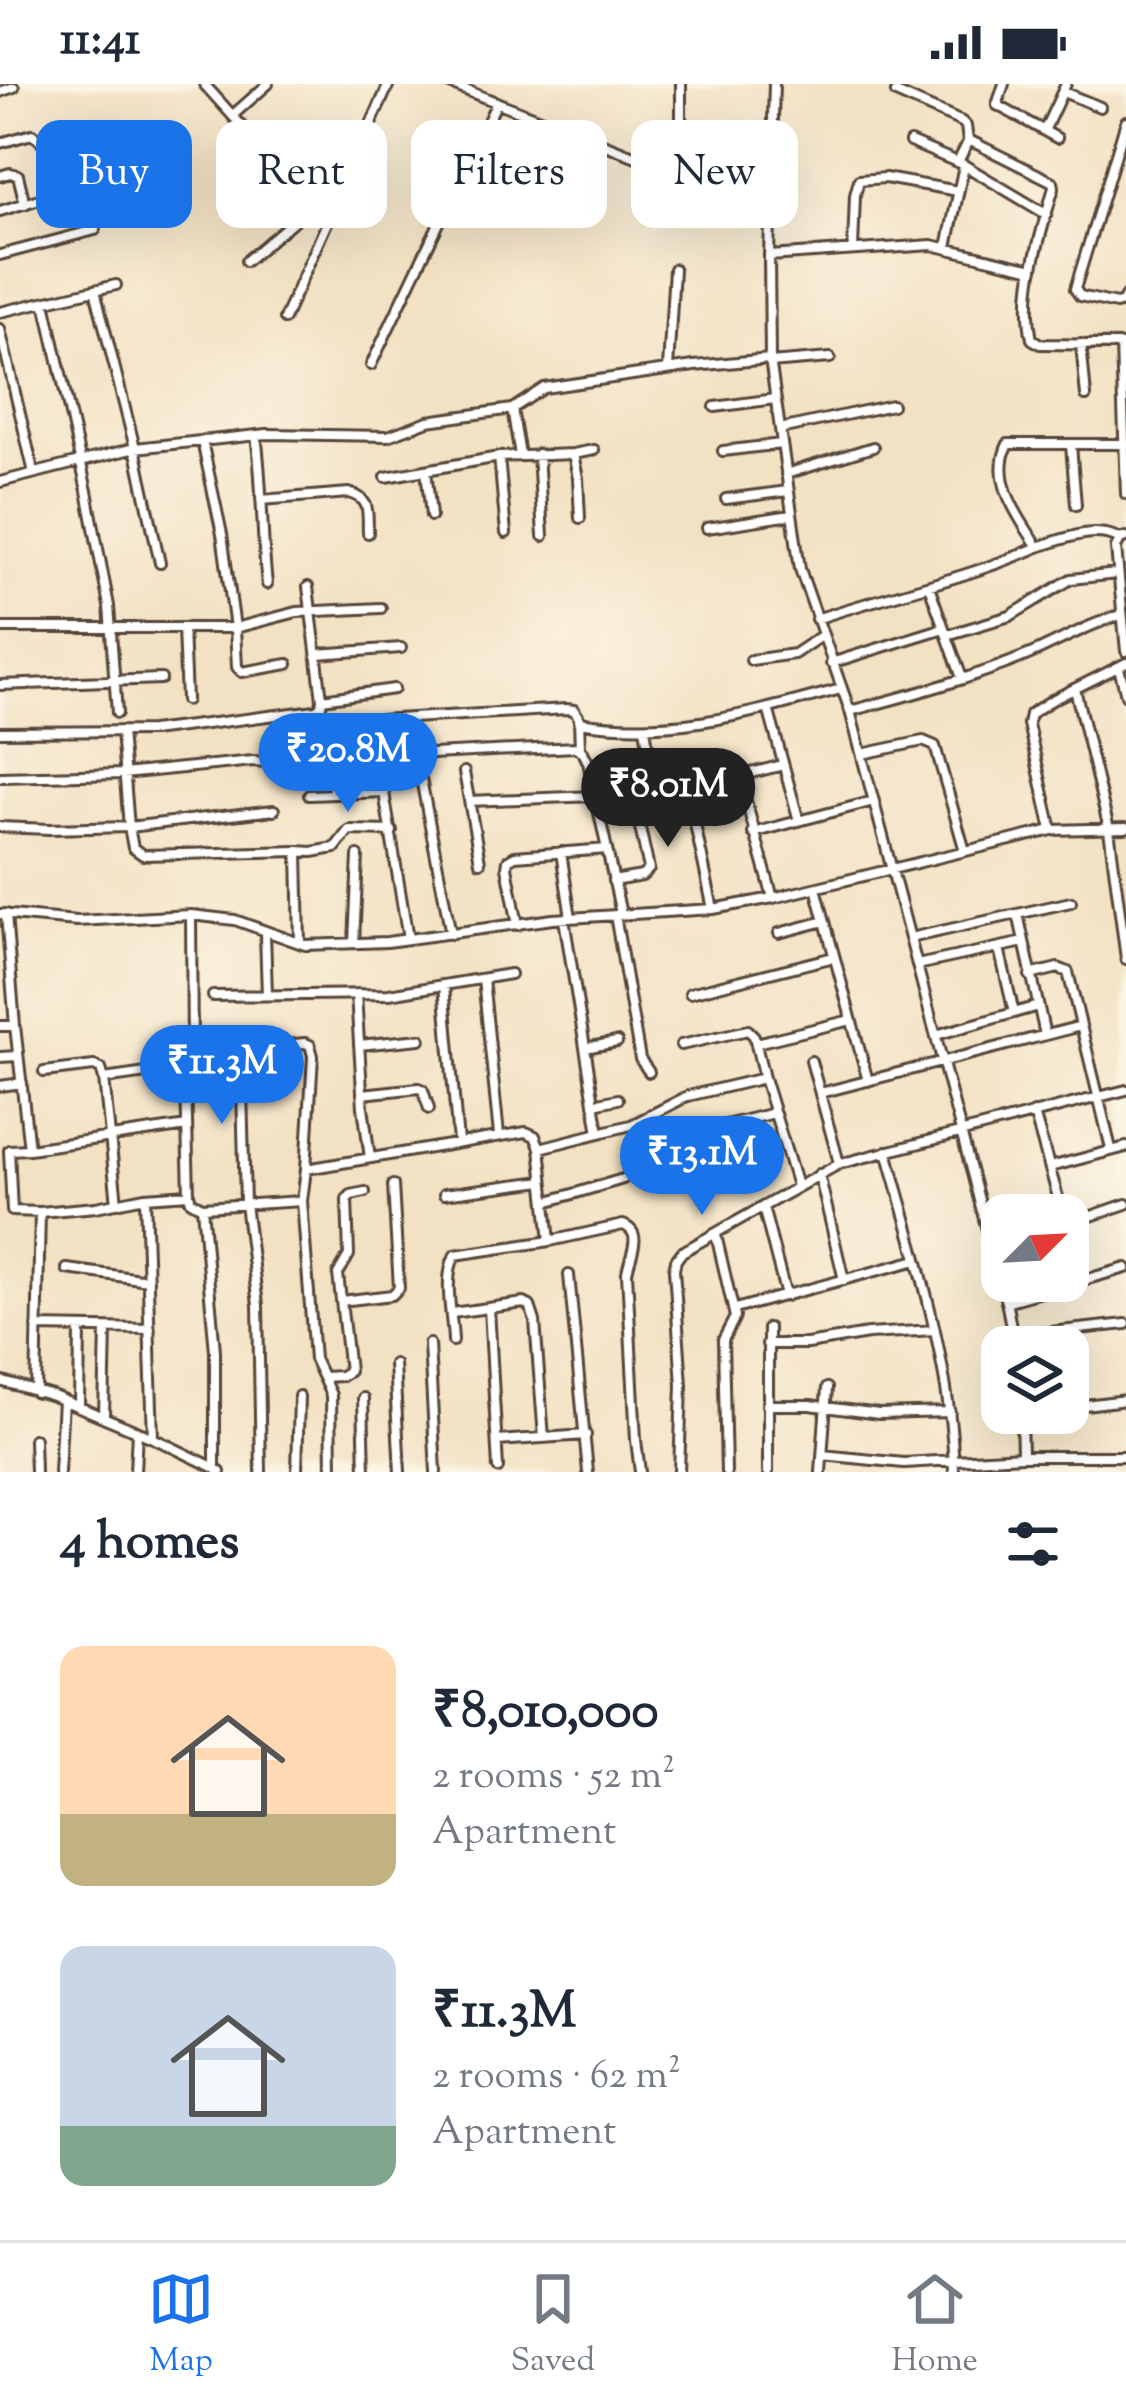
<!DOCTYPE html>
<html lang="en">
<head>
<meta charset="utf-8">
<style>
	:root { --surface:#fff; --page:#f2f2f3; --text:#1f2937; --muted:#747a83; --line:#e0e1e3; --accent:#1a73e8 }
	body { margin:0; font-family:"Sorts Mill Goudy",serif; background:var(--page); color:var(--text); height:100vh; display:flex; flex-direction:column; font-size:45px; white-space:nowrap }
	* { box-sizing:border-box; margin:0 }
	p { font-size:39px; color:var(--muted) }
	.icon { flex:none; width:66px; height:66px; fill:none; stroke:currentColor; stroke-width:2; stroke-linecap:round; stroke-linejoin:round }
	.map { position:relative; height:1388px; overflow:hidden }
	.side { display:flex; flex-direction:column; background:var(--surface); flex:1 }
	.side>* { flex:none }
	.hud { position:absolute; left:36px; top:36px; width:1056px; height:108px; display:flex; gap:24px }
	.needle { width:78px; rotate:66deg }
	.tools { position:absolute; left:981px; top:1110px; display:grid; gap:24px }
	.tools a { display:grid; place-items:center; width:108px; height:108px; border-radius:24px; background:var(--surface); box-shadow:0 12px 48px #0002; font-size:60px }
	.price { position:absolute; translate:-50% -102px; padding:0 27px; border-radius:42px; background:var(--accent); color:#fff; font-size:39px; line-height:78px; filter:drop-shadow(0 3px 6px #0008) }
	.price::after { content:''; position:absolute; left:50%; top:72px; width:36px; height:27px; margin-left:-18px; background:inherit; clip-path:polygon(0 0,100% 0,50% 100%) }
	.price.selected { background:#222; color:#fff }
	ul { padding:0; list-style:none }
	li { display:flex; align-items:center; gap:36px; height:300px; padding:0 60px }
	li span { display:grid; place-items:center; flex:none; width:336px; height:240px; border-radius:24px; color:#555 }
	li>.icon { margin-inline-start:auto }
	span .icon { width:144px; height:144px; fill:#fffc; stroke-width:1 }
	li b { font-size:51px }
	h2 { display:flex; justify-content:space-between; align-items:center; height:144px; padding:0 60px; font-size:51px }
	.chip { padding:0 42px; border-radius:24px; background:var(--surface); box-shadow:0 12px 48px #0002; font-size:42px; line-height:108px }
	.chip.selected { background:var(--accent); color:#fff }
	.status { display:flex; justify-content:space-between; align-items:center; height:84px; padding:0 60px; background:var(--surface); direction:ltr }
	.status svg { height:33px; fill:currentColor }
	.dock { display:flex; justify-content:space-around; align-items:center; height:168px; border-top:3px solid var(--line); background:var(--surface); font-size:33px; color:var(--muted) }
	.dock a { display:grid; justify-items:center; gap:6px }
	.dock .selected { color:var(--accent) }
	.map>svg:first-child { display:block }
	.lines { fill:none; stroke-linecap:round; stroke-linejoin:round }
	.minor-casing { stroke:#564537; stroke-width:14 }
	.minor { stroke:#fff; stroke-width:8 }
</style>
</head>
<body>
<div class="status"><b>11:41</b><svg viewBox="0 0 49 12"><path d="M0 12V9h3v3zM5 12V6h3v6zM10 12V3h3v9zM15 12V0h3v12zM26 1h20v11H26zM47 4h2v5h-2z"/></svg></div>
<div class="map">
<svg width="1126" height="1388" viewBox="0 0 1126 1388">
	<rect width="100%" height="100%" fill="#fcf5e5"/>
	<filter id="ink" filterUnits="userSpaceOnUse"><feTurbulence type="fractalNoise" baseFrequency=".00833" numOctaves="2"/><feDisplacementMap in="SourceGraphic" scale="24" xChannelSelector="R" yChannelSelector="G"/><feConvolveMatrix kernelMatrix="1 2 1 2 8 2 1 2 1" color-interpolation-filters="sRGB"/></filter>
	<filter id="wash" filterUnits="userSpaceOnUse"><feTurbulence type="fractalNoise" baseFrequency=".004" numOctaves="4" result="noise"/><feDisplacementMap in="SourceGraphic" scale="48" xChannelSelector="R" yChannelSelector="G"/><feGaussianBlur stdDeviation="2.7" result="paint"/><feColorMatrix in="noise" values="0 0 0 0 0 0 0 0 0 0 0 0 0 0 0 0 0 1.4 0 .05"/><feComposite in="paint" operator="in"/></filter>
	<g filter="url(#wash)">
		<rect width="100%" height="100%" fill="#f2e1c2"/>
	</g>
	<g filter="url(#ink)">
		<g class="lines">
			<g class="minor-casing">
				<path id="minor" d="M 204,0 L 304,111 L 307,120 L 303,129 L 246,177
					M 450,0 L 672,87 L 681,82 L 681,0
					M 774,0 L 769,172 L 770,275 L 800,485 L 850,627 L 1007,1222 L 1015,1263
					M 1004,0 L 997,21 L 1057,54
					M 0,8 L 14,3
					M 1063,8 L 1100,23
					M 896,9 L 962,38 L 966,42 L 968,58
					M 233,31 L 268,0
					M 1126,37 L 1075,205 L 1080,212 L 1116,220 L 1123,218 L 1126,211
					M 1044,47 L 1066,0
					M 910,58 L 964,81 L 1046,130
					M 0,59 L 32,50 C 52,61 55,88 61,109
					M 958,78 L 967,60 L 971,57 L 1053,98 L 1054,103 C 1041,151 1021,205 1032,255 L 1040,260 L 1126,261
					M 0,92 L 10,89 L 18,91 L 25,120
					M 0,127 L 92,99
					M 947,163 L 964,81
					M 853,165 L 855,111 L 859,96 L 885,94 L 958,107
					M 0,171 L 95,146
					M 769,172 L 932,161 L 1033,185
					M 95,206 L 135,364 L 160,479
					M 45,218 L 87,407 L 109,522 L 117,629
					M 0,228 L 116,201
					M 284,235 L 389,0
					M 0,245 L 34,389
					M 1081,260 L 1086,312
					M 1121,261 L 1126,410
					M 770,279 L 830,274
					M 371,281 L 497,18
					M 668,285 L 674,185
					M 715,323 L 775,315
					M 512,325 L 520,371
					M 780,345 L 892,321
					M 256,351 C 263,401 261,450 267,500
					M 202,357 L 222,450 L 235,544 L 237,583 L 242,588 L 288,580
					M 1071,361 L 1076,421
					M 723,367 L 781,360
					M 538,370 L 543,452
					M 573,370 L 578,394 L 580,434
					M 499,373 L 506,449
					M 426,386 L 431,432
					M 786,390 L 873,363
					M 386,393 L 499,373 L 573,370 L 594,366
					M 0,398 L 135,364 L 267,350 L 388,352 L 428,337 L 512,325 L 544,304 L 694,282 L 770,275
					M 726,415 L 788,407
					M 261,416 L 349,409 C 372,415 367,429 368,449
					M 707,444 L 791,431
					M 1126,453 L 1120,455 L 1116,464 L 1126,567
					M 1038,463 C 1064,455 1094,441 1120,455
					M 929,502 L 962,594
					M 816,535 C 890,510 966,495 1038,463 C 1019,434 990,396 1008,360 L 1126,360
					M 0,544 L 235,544 L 297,528 L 381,524
					M 183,544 L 186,616
					M 947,551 L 1010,532 L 1071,495 L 1117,490
					M 317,570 L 401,564
					M 751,576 L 794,570 L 821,552
					M 831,579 L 944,544
					M 1119,584 L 1126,611
					M 0,601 L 161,595
					M 1075,605 L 1109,745 L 1126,875
					M 322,615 L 394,605
					M 768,624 L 799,737
					M 850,627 C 910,611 971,595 1028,571 C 1059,558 1088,540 1121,531
					M 579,638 C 673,653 752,629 841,605
					M 645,644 L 655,707 L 660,711 L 685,713 L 692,726 L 713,825
					M 121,647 L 129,743 L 274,726
					M 0,648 L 151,647 L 316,626 L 321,622 L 322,615 L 308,503
					M 862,670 L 923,657 L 935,662 L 965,767
					M 330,671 L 333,710
					M 364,673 L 363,647 L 366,641 L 378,636 L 566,625 L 574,626 L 579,634 L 580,665
					M 464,688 L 480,778
					M 381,690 L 408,855
					M 0,693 L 123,690 L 253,677 L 279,679 L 310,670 L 371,673 L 576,663 L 583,668 L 588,678 L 621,830
					M 421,695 L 451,850
					M 309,711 L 385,708
					M 469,717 L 595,712
					M 0,743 L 49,745 L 129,743 L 133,764 L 143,771 L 298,767
					M 1052,746 L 1028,640 L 1030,630 L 1052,616 L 1126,579
					M 753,749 L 874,717
					M 561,768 L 571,834
					M 613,797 L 642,792 L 649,785 L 627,684
					M 816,804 L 868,997
					M 773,814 L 740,695 L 747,690 L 783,681
					M 0,830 L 77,837 L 191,831 L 235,836 L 305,861 L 387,858 L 553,835 L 713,825 L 773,814 L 1052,746 L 1126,744
					M 6,830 L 15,942
					M 1018,830 L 1045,951
					M 615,831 L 640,975 L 649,988
					M 518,841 L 507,783 L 508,776 L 515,772 L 607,765
					M 265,849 L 267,911
					M 779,849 L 825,837
					M 910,854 L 1071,818
					M 300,859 L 298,767 L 312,768 L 335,764 L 349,746 L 392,747
					M 354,859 L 358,772
					M 999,864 L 1014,929
					M 917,881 L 1024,858
					M 1030,891 L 1058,884 L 1068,888 L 1111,1065
					M 483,895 L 499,1051
					M 444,901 L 458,1058
					M 690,909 L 834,873
					M 356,910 L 363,1023 L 370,1074
					M 213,912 L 389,910 L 510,890
					M 0,942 L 15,942 L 29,1065 L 9,1066 L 12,1127 L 40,1128 L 36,1309
					M 936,951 L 1038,922
					M 756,959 L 851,936
					M 359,961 L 420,955
					M 681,961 L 748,946 L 754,952 L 764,994
					M 585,964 L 617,958
					M 241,966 L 245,1120 L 258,1221 L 261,1388
					M 192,970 L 305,959 L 310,961 L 313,972 L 306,1085
					M 0,973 L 18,972
					M 811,977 L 839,1079
					M 44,988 L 94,982 L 101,985 L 104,995
					M 0,1002 L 22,999
					M 820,1009 L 1081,942
					M 362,1010 L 419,1004 L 423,1006 L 429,1025
					M 594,1020 L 618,1015
					M 1034,1029 L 1063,1131
					M 651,1030 L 659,1057
					M 599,1049 L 631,1041 L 688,1012 L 764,994 L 797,1102
					M 540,1064 L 550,1157 L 623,1141 C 645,1149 629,1172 627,1189 L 636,1356 L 640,1388
					M 29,1065 L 187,1042
					M 887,1067 C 916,1172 951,1279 954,1388
					M 639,1072 L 643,1064 L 653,1059 L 774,1029
					M 1050,1083 L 1126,1063
					M 819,1090 L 844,1196
					M 189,1110 L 186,1001 L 192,970 L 191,831
					M 444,1110 L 543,1097
					M 302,1117 L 314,1275 L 331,1311 L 332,1388
					M 546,1118 L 623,1095
					M 117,1119 L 104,995 L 189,983
					M 202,1123 L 215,1267 L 215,1384 L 220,1388
					M 763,1123 L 786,1212
					M 40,1128 L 96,1123 L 145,1113
					M 1068,1140 L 1126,1120
					M 1068,1149 L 1081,1197
					M 716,1151 L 735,1233 L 723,1256 L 726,1388
					M 67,1185 L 148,1196
					M 569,1191 L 588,1388
					M 341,1217 L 392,1211 L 399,1204 L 393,1101
					M 1006,1218 L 1126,1184
					M 489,1224 L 498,1384
					M 735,1225 L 917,1176
					M 452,1229 L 524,1219 L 530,1222 L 535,1237 L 544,1354
					M 37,1243 L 150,1245
					M 768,1244 L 768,1388
					M 1013,1252 L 1126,1240
					M 453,1257 C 452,1230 443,1194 455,1171 L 550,1157
					M 429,1260 L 436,1388
					M 767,1260 L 807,1260 L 868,1250 L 935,1246
					M 394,1280 L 400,1388
					M 323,1293 L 341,1292 L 349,1287 L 338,1190 L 349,1171 L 347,1115 L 351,1111 L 365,1108
					M 0,1297 L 53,1312 L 153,1354 L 145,1113 L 189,1110 L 191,1117 L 202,1123 L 302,1117 L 306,1085 L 526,1048 L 535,1052 L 540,1064 L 599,1049 L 564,835
					M 363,1314 L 365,1388
					M 767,1321 L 810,1321 L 879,1330 L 950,1328
					M 79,1323 L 80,1245
					M 1068,1323 L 1126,1316
					M 1021,1329 L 1022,1372
					M 104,1333 L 106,1245
					M 153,1354 L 215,1384
					M 34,1355 L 35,1388
					M 497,1357 L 586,1351
					M 822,1371 L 904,1379 L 1022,1372 L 1126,1372
					M 59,1388 L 63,1316
					M 135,1388 L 137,1347
					M 297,1388 L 299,1312
					M 679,1388 L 682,1301 L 674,1185 L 676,1176 L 682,1168 L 839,1080 L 1126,1006
					M 821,1388 L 827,1304"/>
			</g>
			<use href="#minor" class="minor"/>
		</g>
	</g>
</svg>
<div class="tools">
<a><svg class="needle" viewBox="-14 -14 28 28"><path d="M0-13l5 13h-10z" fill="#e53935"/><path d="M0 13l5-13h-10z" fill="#747a83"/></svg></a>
<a><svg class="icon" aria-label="layers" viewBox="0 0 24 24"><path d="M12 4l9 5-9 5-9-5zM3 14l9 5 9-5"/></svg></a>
</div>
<b class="price" style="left:348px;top:731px">₹20.8M</b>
<b class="price selected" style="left:668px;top:766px">₹8.01M</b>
<b class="price" style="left:222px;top:1043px">₹11.3M</b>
<b class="price" style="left:702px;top:1134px">₹13.1M</b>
<div class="hud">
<a class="chip selected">Buy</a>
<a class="chip">Rent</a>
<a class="chip">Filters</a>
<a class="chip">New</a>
</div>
</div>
<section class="side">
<h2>4 homes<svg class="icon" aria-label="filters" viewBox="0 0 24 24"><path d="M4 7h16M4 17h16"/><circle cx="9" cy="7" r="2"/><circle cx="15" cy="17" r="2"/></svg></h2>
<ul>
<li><span style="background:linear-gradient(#ffd9b3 70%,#c2b280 0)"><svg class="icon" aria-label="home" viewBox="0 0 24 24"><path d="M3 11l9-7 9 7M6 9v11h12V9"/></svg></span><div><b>₹8,010,000</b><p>2 rooms · 52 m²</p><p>Apartment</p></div></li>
<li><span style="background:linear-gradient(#c9d6e8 75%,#7fa58c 0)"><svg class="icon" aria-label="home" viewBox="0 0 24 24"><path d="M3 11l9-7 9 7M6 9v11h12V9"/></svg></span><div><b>₹11.3M</b><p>2 rooms · 62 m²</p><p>Apartment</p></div></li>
</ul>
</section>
<nav class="dock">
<a class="selected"><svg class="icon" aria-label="map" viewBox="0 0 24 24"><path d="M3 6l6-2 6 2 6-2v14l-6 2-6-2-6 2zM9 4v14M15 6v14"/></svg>Map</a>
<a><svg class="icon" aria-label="saved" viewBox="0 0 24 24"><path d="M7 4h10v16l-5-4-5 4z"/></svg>Saved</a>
<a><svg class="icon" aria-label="home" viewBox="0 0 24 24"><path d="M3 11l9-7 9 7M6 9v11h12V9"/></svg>Home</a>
</nav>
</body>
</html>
